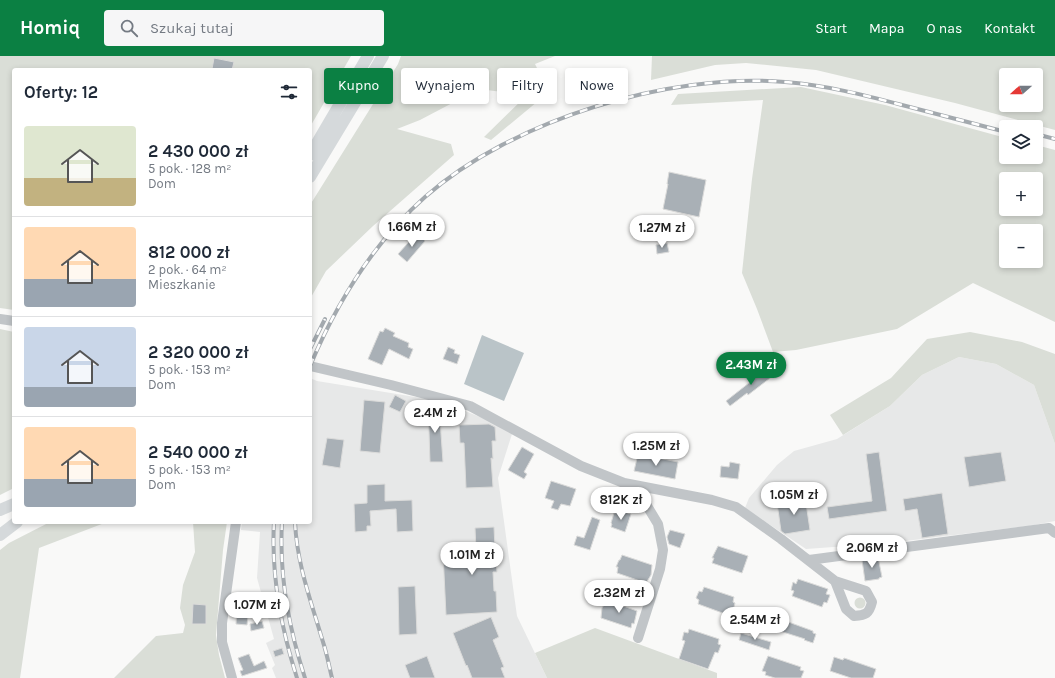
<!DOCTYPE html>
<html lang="pl">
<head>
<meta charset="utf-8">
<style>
	:root { --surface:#fff; --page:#f6f6f7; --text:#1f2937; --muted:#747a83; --line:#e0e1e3; --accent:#0b8043 }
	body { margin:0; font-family:Karla,sans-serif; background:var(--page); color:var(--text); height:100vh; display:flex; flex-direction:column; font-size:15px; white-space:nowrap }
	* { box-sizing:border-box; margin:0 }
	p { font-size:13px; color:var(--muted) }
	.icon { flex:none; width:22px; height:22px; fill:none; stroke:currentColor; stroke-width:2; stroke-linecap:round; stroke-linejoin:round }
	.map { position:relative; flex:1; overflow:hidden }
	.panel { position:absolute; left:12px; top:12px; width:300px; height:456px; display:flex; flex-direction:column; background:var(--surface); border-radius:4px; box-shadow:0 2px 6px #0003 }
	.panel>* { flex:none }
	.hud { position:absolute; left:324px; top:12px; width:380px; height:36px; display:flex; gap:8px }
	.needle { width:26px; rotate:249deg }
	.controls { position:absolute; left:999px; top:12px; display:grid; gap:8px }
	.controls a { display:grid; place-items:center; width:44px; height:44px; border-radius:4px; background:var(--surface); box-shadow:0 2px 6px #0003; font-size:20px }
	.price { position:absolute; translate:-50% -34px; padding:0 9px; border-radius:14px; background:#fff; color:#222; font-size:13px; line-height:26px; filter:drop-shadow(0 1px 2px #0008) }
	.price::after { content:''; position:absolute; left:50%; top:24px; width:12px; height:9px; margin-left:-6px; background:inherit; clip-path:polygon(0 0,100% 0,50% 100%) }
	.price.on { background:var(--accent); color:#fff }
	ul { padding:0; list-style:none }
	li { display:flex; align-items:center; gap:12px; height:100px; padding:0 12px }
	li+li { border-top:1px solid var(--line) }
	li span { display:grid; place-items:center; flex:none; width:112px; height:80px; border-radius:4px; color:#555 }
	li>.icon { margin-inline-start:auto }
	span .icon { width:48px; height:48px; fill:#fffc; stroke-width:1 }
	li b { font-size:17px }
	h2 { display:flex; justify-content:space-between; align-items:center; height:48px; padding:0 12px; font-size:17px }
	.pill { padding:0 14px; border-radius:4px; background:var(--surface); box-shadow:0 2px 6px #0003; font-size:14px; line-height:36px }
	.pill.on { background:var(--accent); color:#fff }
	header { display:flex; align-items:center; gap:24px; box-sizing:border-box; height:56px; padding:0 20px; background:var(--accent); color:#fff }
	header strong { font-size:19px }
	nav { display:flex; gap:22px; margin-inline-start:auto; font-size:14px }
	.search { width:280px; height:36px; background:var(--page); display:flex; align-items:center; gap:10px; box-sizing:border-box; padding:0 14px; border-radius:4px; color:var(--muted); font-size:15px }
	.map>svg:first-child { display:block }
	.built { fill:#e7e8e8 }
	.green { fill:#daded7; fill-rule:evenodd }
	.water { fill:#bac4c8 }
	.building { fill:#a9b0b6; stroke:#dbdbda }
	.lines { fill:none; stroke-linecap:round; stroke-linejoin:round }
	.minor { stroke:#c1c5c8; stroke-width:10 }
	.major { stroke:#d5d9db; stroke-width:12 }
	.rail-casing { stroke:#a3a9ae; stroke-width:4 }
	.rail { stroke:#fff; stroke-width:2.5; stroke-dasharray:8; stroke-linecap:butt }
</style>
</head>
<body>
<header>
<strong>Homiq</strong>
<div class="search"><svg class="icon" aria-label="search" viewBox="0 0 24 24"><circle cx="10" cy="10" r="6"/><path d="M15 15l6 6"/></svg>Szukaj tutaj</div>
<nav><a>Start</a><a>Mapa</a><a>O nas</a><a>Kontakt</a></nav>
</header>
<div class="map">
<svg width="1055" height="622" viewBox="0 0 1055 622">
	<rect width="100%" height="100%" fill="#f9f9f8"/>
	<path class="built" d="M 959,301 L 996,308 L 1034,329 L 1055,388 L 1055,465 L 1029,470 L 889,487 L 806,493 L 745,452 L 749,442 L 777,409 L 794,395 L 837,383 L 890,350 L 922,319 Z
		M 310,322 L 317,325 L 440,345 L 495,367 L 512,378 L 498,422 L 517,560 L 547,622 L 276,622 L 272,612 L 275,609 L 266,587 L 274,583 L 257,522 L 260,476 L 241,474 L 242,466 L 310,466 Z"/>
	<path class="green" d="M 0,0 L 351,0 L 310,71 L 310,14 L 14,14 L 14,254 L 0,252 Z
		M 401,0 L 555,0 L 535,8 L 549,36 L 491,84 L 484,81 L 527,39 L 479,33 L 420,64 L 397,73 L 451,88 L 454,99 L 373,170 L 326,215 L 310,243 L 310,149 L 398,8 Z
		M 652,0 L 1055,0 L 1055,74 L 955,47 L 816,14 L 746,7 L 715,9 L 651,24 ZM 1006,19 L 1036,19 L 1036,49 L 1006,49 Z
		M 801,31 L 885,49 L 1006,82 L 1006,101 L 1036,101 L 1036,89 L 1055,94 L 1055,266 L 973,227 L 897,273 L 796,294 L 773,296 L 757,253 L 742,217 L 752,123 L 763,44 L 671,49 L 678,38 ZM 1006,123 L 1036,123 L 1036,153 L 1006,153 ZM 1006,175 L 1036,175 L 1036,205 L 1006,205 Z
		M 0,273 L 14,276 L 14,432 L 0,439 Z
		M 970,276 L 1022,286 L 1055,298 L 1055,388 L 1034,329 L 996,308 L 959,301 L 922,319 L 890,350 L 843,379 L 830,359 L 891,322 L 927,283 Z
		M 50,466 L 107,466 L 39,492 L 20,622 L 0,622 L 0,494 L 9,487 Z
		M 193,466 L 227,466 L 223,494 L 216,579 L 219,599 L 225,622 L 114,622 L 156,580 L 183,577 L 185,569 L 180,552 L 183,529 L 195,496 Z
		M854.5 547a5.5 5.5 0 1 1 11 0a5.5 5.5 0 1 1-11 0Z
		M 595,572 L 717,617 L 717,622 L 547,622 L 535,597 Z"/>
	<path class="water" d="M 482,279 L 524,297 L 504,345 L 464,328 Z"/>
	<path class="building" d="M 214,2 L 234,6 L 232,14 L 212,13 Z
		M 578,19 L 582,28 L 569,33 L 566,24 Z
		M 669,116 L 706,124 L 699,161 L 663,153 L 668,128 L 667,128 Z
		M 417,177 L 425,185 L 407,206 L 398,198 Z
		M 667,187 L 669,196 L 657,198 L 656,189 Z
		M 385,272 L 395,277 L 393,280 L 409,287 L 408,291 L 413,293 L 409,303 L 389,293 L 382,309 L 368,303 L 380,275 L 383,276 Z
		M 448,291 L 455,294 L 454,297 L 460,299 L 457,308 L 443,303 Z
		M 768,312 L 774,319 L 748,339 L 747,337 L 730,350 L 726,345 Z
		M 395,339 L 406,345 L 400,356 L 389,351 Z
		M 364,344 L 385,346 L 380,397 L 360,395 Z
		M 428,346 L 439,349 L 443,406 L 430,406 Z
		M 489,368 L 495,371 L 496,385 L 492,385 L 493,403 L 491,402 L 493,431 L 466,432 L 464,387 L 460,387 L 459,369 Z
		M 327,382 L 344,384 L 340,412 L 322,409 Z
		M 522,391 L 534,398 L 524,416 L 527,418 L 524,423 L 508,414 Z
		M 879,396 L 887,455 L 829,463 L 827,451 L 872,445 L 866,398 Z
		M 1001,396 L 1006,425 L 969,431 L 964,401 Z
		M 638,398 L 678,406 L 675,423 L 634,415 Z
		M 730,406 L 740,408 L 738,423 L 720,421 L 721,410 L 729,411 Z
		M 551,425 L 576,433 L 570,450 L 561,448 L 558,454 L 551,452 L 554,445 L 545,442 Z
		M 385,428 L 385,445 L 412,444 L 413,475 L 397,476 L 396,453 L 370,455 L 371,470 L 367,470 L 367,475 L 355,476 L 354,448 L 367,447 L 367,429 Z
		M 942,437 L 948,478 L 922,482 L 917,453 L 905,455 L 903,443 Z
		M 805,440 L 810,474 L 785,478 L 781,475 L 777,447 L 786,446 L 786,443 Z
		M 618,454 L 631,458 L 625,476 L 611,471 L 612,468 L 611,467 L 614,457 L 616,457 Z
		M 592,461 L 600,464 L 590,494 L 574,489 L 577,480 L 584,482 Z
		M 494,471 L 495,493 L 502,492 L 503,502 L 496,503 L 497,516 L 493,516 L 494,535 L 496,535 L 497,556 L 446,559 L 443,497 L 476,494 L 475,472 Z
		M 670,474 L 685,478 L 680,492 L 669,488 L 667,481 Z
		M 718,490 L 748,500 L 742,517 L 712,507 L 714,502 L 712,502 Z
		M 622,499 L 652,509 L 651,519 L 646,527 L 617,517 L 618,511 L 616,511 L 619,504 L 620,504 Z
		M 878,501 L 882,521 L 879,522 L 879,523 L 865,525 L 862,504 Z
		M 798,523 L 828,533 L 826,538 L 830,539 L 827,547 L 824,546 L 822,551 L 792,540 L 794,535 L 791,534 L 793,526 L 796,528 Z
		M 415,530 L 417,578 L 399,579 L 398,531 Z
		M 704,531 L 734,541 L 733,546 L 735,547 L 733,555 L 730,554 L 728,559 L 698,548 L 699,544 L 696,542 L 699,535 L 702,536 Z
		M 607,544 L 637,555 L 634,568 L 632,567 L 631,572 L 601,562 L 602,552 Z
		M 193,548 L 206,549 L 206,568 L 192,568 Z
		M 237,550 L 249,551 L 247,569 L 236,568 Z
		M 748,557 L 779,567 L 779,566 L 782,567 L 783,564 L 813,575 L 813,577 L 816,578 L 813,587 L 804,584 L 805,583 L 745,564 Z
		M 491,561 L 499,581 L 493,584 L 504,611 L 501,612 L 505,622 L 472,622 L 467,609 L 466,610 L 453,577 Z
		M 262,565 L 264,572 L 251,575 L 250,568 Z
		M 689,573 L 719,583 L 718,588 L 721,589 L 718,597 L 715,596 L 708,613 L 679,603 L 685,585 L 682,584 L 684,576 L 688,577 Z
		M 741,577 L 771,586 L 769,594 L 739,584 Z
		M 282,592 L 284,598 L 275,601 L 273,595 Z
		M 249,598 L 254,610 L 264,605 L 267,612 L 242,620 L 240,615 L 243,614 L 238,602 Z
		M 427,600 L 435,622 L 410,622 L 405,609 Z
		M 768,600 L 801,611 L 800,614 L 804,615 L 801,622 L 775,622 L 765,619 L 766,616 L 762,615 Z
		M 834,601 L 843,604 L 844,602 L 876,613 L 873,622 L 851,622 L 830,615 Z"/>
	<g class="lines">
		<path class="minor" d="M 0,263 L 14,265
			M 310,310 L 391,329 L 470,350 L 581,410 L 624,427 L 712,444 L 736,451 L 781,483 L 835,525 L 866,535 L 872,546 C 869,558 866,559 854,560 L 846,553 L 835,525
			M 635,430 L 658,468 L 663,494 L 660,513 L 638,582
			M 809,504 L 1049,472 L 1055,477
			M 232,622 L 222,586 L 222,567 L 236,466"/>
		<path class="major" d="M 310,99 L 368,0
			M 310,121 L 383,0
			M 0,454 L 14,448
			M 0,479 L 17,466"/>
		<g class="rail-casing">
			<path id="rail" d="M 1036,78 L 1055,83
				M 310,293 L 325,263
				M 310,310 C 337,246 373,187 425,141 C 512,64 670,16 785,26 C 825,29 864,39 902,49 C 937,58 971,67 1006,76
				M 274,466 C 271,518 281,572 297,622
				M 282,466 C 279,518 289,573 305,622
				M 295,466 C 297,509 311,545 323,586 C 327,598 329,610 332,622"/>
		</g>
		<use href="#rail" class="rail"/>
	</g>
</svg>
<div class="controls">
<a><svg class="needle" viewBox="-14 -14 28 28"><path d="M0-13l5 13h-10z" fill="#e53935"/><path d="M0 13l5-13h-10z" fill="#747a83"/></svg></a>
<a><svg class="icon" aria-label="layers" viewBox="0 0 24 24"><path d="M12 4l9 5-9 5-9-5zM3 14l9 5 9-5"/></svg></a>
<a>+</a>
<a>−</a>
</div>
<b class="price" style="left:412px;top:192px">1.66M zł</b>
<b class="price" style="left:662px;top:193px">1.27M zł</b>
<b class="price on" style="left:751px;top:330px">2.43M zł</b>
<b class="price" style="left:435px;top:378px">2.4M zł</b>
<b class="price" style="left:656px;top:411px">1.25M zł</b>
<b class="price" style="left:794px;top:460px">1.05M zł</b>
<b class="price" style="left:621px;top:465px">812K zł</b>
<b class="price" style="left:872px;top:513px">2.06M zł</b>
<b class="price" style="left:472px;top:520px">1.01M zł</b>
<b class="price" style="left:619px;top:558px">2.32M zł</b>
<b class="price" style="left:257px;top:570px">1.07M zł</b>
<b class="price" style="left:755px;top:585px">2.54M zł</b>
<div class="hud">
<a class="pill on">Kupno</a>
<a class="pill">Wynajem</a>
<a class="pill">Filtry</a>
<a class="pill">Nowe</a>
</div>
<section class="panel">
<h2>Oferty: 12<svg class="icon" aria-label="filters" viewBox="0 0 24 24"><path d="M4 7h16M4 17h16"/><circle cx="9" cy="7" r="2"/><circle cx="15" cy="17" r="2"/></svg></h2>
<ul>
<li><span style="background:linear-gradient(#dfe7d0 65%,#c2b280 0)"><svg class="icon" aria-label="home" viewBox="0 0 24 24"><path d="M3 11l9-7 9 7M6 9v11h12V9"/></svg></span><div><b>2 430 000 zł</b><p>5 pok. · 128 m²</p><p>Dom</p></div></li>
<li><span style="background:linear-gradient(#ffd9b3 65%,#9aa5b1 0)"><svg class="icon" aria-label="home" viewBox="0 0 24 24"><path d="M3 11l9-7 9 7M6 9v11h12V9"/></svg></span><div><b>812 000 zł</b><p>2 pok. · 64 m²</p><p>Mieszkanie</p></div></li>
<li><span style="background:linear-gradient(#c9d6e8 75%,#9aa5b1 0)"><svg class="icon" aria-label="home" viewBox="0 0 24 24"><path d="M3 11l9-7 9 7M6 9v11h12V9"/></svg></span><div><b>2 320 000 zł</b><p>5 pok. · 153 m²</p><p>Dom</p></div></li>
<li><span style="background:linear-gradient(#ffd9b3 65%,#9aa5b1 0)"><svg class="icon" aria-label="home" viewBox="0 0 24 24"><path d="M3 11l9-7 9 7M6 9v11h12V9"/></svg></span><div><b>2 540 000 zł</b><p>5 pok. · 153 m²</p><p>Dom</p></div></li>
</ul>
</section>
</div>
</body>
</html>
